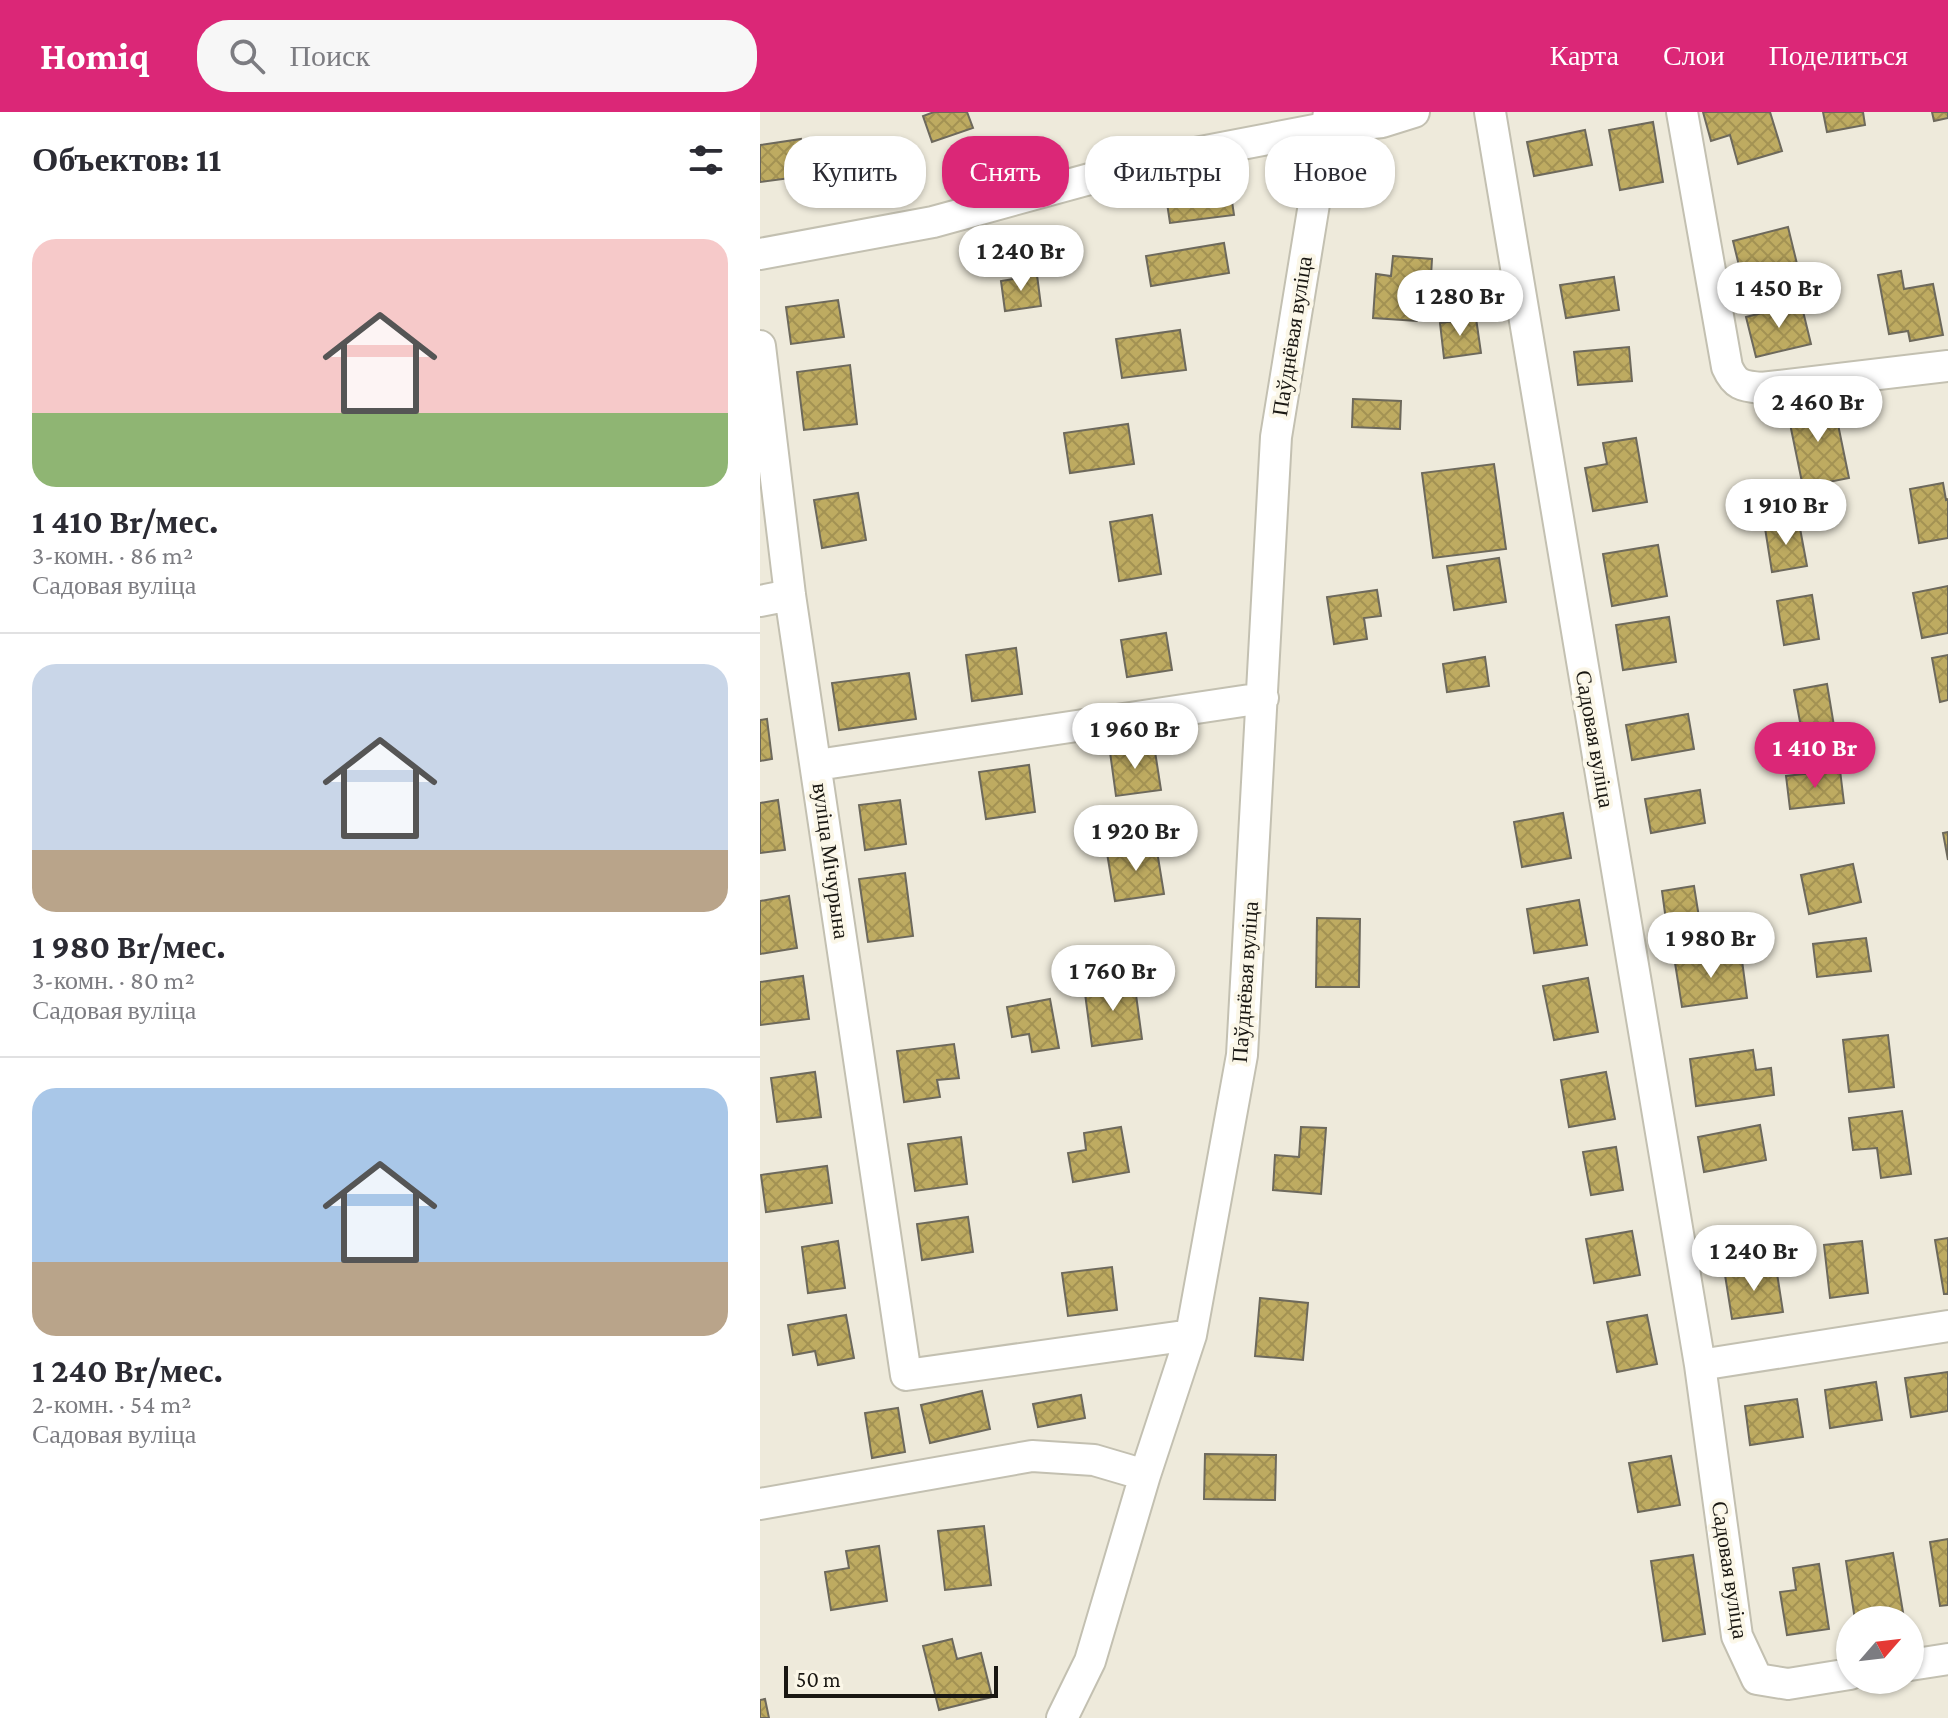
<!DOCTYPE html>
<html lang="ru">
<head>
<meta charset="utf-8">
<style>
	:root { --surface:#fff; --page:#f7f7f7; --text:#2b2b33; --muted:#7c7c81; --line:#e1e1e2; --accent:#db2777 }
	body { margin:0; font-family:"Crimson Pro",serif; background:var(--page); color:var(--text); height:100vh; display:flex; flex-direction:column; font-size:30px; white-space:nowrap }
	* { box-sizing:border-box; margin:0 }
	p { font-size:26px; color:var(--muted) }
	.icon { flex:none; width:44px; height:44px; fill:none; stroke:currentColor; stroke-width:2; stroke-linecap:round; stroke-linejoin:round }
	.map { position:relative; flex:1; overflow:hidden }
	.drawer { display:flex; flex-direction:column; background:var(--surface); width:760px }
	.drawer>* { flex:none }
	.top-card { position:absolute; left:24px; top:24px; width:760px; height:72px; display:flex; gap:16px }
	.needle { width:52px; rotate:62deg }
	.tools { position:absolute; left:1076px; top:1494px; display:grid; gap:16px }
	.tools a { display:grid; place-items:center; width:88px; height:88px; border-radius:50%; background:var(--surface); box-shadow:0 2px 6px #0004; font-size:40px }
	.scale { position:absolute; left:24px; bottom:20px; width:214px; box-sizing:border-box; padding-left:8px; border:4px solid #191712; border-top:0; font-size:22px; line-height:28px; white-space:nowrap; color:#191712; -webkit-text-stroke:6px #fbf7e8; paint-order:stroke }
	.price { position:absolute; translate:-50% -68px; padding:0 18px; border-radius:28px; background:#fff; color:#222; font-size:26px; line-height:52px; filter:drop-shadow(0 2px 4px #0008) }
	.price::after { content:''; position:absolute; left:50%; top:48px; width:24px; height:18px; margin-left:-12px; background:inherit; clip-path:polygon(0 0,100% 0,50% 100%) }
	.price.on { background:var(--accent); color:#fff }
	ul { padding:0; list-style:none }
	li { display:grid; align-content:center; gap:16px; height:424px; padding:0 32px }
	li+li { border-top:2px solid var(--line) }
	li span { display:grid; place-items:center; height:248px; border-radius:24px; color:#555 }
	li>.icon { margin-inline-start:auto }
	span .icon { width:144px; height:144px; fill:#fffc; stroke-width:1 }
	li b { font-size:34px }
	h2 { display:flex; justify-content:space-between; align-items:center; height:96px; padding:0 32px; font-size:34px }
	.pill { padding:0 28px; border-radius:32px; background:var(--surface); box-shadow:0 2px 6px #0004; font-size:28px; line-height:72px }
	.pill.on { background:var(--accent); color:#fff }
	header { display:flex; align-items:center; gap:48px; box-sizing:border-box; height:112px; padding:0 40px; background:var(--accent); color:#fff }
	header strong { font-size:38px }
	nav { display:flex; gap:44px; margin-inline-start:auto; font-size:28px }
	.search { width:560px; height:72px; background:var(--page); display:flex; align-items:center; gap:20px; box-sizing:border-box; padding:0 28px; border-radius:32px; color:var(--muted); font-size:30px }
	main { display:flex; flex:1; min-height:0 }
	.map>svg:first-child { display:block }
	.building { fill:url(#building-cross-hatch); stroke:#6d695c; stroke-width:2 }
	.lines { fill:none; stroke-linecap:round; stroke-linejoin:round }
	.minor-casing { stroke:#c3c0b1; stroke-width:34 }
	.minor { stroke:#fff; stroke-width:30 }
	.labels { text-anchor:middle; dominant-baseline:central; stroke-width:8; stroke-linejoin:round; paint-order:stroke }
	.street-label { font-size:22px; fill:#191712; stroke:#fbf7e8 }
</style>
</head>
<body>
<header>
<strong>Homiq</strong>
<div class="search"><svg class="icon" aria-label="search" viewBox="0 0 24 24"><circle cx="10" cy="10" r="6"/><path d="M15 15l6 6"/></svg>Поиск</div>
<nav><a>Карта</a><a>Слои</a><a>Поделиться</a></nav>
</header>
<main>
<section class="drawer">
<h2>Объектов: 11<svg class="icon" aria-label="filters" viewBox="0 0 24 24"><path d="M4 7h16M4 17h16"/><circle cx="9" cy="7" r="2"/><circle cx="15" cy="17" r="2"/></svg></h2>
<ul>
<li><span style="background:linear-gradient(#f6c9c9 70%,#8fb573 0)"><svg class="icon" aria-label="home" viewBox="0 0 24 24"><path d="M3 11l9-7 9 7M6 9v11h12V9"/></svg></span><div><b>1 410 Br/мес.</b><p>3-комн. · 86 m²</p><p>Садовая вуліца</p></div></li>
<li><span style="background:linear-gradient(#c9d6e8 75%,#b9a48a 0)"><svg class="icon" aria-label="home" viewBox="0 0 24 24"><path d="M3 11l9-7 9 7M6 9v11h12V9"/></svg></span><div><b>1 980 Br/мес.</b><p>3-комн. · 80 m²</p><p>Садовая вуліца</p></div></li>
<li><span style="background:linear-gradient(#a9c7e8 70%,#b9a48a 0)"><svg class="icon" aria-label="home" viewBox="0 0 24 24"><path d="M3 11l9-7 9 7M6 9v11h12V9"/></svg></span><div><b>1 240 Br/мес.</b><p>2-комн. · 54 m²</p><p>Садовая вуліца</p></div></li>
</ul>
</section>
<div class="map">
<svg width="1188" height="1606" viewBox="0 0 1188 1606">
	<defs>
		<pattern id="building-cross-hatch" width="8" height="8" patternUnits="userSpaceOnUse" patternTransform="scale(2)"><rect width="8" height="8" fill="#beab61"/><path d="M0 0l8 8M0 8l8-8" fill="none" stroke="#a39253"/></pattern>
	</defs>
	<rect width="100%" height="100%" fill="#eeeadb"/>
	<path class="building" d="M 174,0 L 207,0 L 213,16 L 172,30 L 163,4 Z
		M 943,0 L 1010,0 L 1022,39 L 978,52 L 970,23 L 951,29 Z
		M 1063,0 L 1103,0 L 1105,13 L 1067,20 Z
		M 1172,0 L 1188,0 L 1188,6 L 1174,9 Z
		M 893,10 L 903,70 L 860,78 L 849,18 Z
		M 825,18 L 832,53 L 774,64 L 767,30 Z
		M 41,27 L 46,64 L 0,70 L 0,33 Z
		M 468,62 L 474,103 L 410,111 L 404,71 Z
		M 1028,115 L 1038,156 L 983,170 L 973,129 Z
		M 464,131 L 469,161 L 391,174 L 386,144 Z
		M 633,144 L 672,147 L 670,181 L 659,180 L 657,209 L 613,206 L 616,162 L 631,164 Z
		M 1141,159 L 1144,177 L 1173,172 L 1183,223 L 1150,229 L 1148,219 L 1129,222 L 1118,163 Z
		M 277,163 L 281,194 L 245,199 L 241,169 Z
		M 854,165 L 859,198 L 806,206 L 800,173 Z
		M 78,188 L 84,225 L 31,232 L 26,195 Z
		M 1041,191 L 1051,232 L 996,245 L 986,205 Z
		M 716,206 L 721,241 L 684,246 L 680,211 Z
		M 420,218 L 426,258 L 362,266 L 356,227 Z
		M 869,235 L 872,269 L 818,273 L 814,240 Z
		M 90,253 L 97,312 L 44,318 L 37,260 Z
		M 593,287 L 641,289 L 640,317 L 592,315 Z
		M 1073,288 L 1089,366 L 1043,375 L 1027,297 Z
		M 368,312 L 374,352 L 310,361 L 304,321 Z
		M 876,326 L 887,390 L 833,399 L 825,356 L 847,352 L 843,331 Z
		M 734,352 L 746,437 L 673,446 L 662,361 Z
		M 1183,371 L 1186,388 L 1188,387 L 1188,426 L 1159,431 L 1150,377 Z
		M 98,381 L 106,428 L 62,436 L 54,388 Z
		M 392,403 L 401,462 L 359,469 L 350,410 Z
		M 1039,411 L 1047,454 L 1012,460 L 1005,416 Z
		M 898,433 L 907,484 L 852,494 L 843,442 Z
		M 739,446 L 746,490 L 694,498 L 687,454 Z
		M 1188,474 L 1188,521 L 1162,526 L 1153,481 Z
		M 617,478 L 621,504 L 604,506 L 607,527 L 574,532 L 567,485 Z
		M 1052,483 L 1059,527 L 1024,533 L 1017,489 Z
		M 909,505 L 916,550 L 863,558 L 856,513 Z
		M 406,521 L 412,558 L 367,565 L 361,528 Z
		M 256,536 L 262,582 L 212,589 L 206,543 Z
		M 1188,543 L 1188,588 L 1180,590 L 1172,546 Z
		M 725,545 L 729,574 L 687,580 L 683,552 Z
		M 149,561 L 156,607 L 79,618 L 72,571 Z
		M 1067,572 L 1076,626 L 1044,631 L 1034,578 Z
		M 928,602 L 934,637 L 872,648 L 866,613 Z
		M 7,607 L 12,647 L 0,649 L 0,608 Z
		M 394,633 L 401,678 L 356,684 L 350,640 Z
		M 269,653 L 275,700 L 226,707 L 219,660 Z
		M 1080,658 L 1084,691 L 1030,697 L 1026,664 Z
		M 940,678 L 945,711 L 891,721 L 885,687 Z
		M 18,688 L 25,738 L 0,741 L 0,691 Z
		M 140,688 L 146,732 L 105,738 L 99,693 Z
		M 803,701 L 811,746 L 762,755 L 754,710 Z
		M 1188,720 L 1188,748 L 1183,721 Z
		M 396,733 L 404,782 L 355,789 L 347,741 Z
		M 1093,752 L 1101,790 L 1049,802 L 1041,763 Z
		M 145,761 L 153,824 L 108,830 L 99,767 Z
		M 934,774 L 941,818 L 908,823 L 902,779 Z
		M 29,784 L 37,836 L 0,842 L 0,789 Z
		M 819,788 L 827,833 L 774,841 L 767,797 Z
		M 557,806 L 600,807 L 599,875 L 556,875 Z
		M 1106,826 L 1111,859 L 1057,865 L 1053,832 Z
		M 981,841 L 987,886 L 922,895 L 915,851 Z
		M 43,864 L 49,907 L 0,913 L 0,870 Z
		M 828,866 L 838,920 L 794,928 L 783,874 Z
		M 374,868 L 382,927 L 332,934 L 324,874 Z
		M 290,887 L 299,936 L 272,940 L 269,922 L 252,925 L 247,895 Z
		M 1128,923 L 1134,975 L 1089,980 L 1083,928 Z
		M 194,932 L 199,966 L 177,968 L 180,985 L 144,990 L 137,939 Z
		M 993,938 L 996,958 L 1011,956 L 1014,983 L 936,994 L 930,947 Z
		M 55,960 L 61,1005 L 17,1010 L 11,966 Z
		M 846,960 L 855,1007 L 809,1015 L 801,968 Z
		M 1142,999 L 1151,1062 L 1121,1066 L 1117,1036 L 1093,1038 L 1089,1006 Z
		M 1000,1013 L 1006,1048 L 944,1060 L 938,1025 Z
		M 361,1015 L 369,1060 L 313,1070 L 308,1041 L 326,1038 L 324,1021 Z
		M 541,1015 L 566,1016 L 561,1082 L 513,1078 L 515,1043 L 539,1045 Z
		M 201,1025 L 207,1072 L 155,1079 L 148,1032 Z
		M 856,1035 L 863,1078 L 831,1083 L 823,1040 Z
		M 67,1054 L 72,1091 L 6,1100 L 1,1063 Z
		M 208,1105 L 213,1140 L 162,1148 L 157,1112 Z
		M 872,1119 L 880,1163 L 834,1171 L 826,1127 Z
		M 1188,1126 L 1188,1182 L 1184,1182 L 1175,1128 Z
		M 78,1129 L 85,1176 L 48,1181 L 42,1135 Z
		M 1102,1129 L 1108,1181 L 1070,1186 L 1064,1133 Z
		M 352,1155 L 357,1198 L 308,1204 L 302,1161 Z
		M 1016,1155 L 1023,1200 L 972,1207 L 965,1163 Z
		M 500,1186 L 548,1191 L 543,1248 L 495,1244 Z
		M 86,1203 L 94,1246 L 58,1253 L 55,1239 L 33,1243 L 28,1213 Z
		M 887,1203 L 897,1252 L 857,1260 L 847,1210 Z
		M 1188,1260 L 1188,1299 L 1151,1305 L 1145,1266 Z
		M 1116,1270 L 1122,1308 L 1070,1316 L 1065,1278 Z
		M 222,1279 L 230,1317 L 170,1331 L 161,1293 Z
		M 321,1283 L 325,1306 L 278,1315 L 273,1292 Z
		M 1037,1287 L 1043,1325 L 990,1333 L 985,1294 Z
		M 138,1296 L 145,1340 L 112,1346 L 105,1301 Z
		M 445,1342 L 516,1343 L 515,1388 L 444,1387 Z
		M 911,1344 L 920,1393 L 878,1400 L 869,1351 Z
		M 224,1414 L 231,1473 L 185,1478 L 178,1419 Z
		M 1188,1427 L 1188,1493 L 1180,1494 L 1170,1430 Z
		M 119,1434 L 127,1489 L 71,1498 L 65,1460 L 89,1456 L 86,1439 Z
		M 1133,1441 L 1144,1506 L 1095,1508 L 1086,1449 Z
		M 933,1443 L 945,1522 L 903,1529 L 891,1449 Z
		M 1059,1452 L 1069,1517 L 1027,1523 L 1020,1480 L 1036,1478 L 1033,1456 Z
		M 192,1527 L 197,1547 L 221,1541 L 232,1585 L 179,1598 L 163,1534 Z
		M 5,1587 L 9,1606 L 0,1606 L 0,1588 Z"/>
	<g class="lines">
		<g class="minor-casing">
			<path id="minor" d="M 730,0 L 940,1253 L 1188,1214
				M 922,0 L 967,255 C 975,273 982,274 1001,276 L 1188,254
				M 0,142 L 173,110 L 399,48 L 565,16 L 622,10 L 654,0
				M 0,234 L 30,483 L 146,1263 L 431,1223
				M 0,489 L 30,483
				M 57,653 L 503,586
				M 940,1253 L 977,1524 L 997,1567 L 1028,1572 L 1090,1562
				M 0,1392 L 272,1344 L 334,1348 L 385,1363
				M 1150,1553 L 1188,1547
				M 302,1606 L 330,1549 L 385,1363 L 431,1223 L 482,943 L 516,325 L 569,0"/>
		</g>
		<use href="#minor" class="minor"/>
	</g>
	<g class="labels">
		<g class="street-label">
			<text transform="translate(532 224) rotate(-81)">Паўднёвая вуліца</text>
			<text transform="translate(835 627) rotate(80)">Садовая вуліца</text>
			<text transform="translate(71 749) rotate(82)">вуліца Мічурына</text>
			<text transform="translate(485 870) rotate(-86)">Паўднёвая вуліца</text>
			<text transform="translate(970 1458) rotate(81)">Садовая вуліца</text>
		</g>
	</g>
</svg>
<div class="tools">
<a><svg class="needle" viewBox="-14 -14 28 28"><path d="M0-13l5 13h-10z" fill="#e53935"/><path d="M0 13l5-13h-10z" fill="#7c7c81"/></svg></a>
</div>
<div class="scale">50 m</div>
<b class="price" style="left:261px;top:181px">1 240 Br</b>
<b class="price" style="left:1019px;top:218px">1 450 Br</b>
<b class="price" style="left:700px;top:226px">1 280 Br</b>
<b class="price" style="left:1058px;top:332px">2 460 Br</b>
<b class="price" style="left:1026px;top:435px">1 910 Br</b>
<b class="price" style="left:375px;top:659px">1 960 Br</b>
<b class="price on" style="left:1055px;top:678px">1 410 Br</b>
<b class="price" style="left:376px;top:761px">1 920 Br</b>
<b class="price" style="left:951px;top:868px">1 980 Br</b>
<b class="price" style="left:353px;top:901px">1 760 Br</b>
<b class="price" style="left:994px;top:1181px">1 240 Br</b>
<div class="top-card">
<a class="pill">Купить</a>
<a class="pill on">Снять</a>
<a class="pill">Фильтры</a>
<a class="pill">Новое</a>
</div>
</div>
</main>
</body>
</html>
